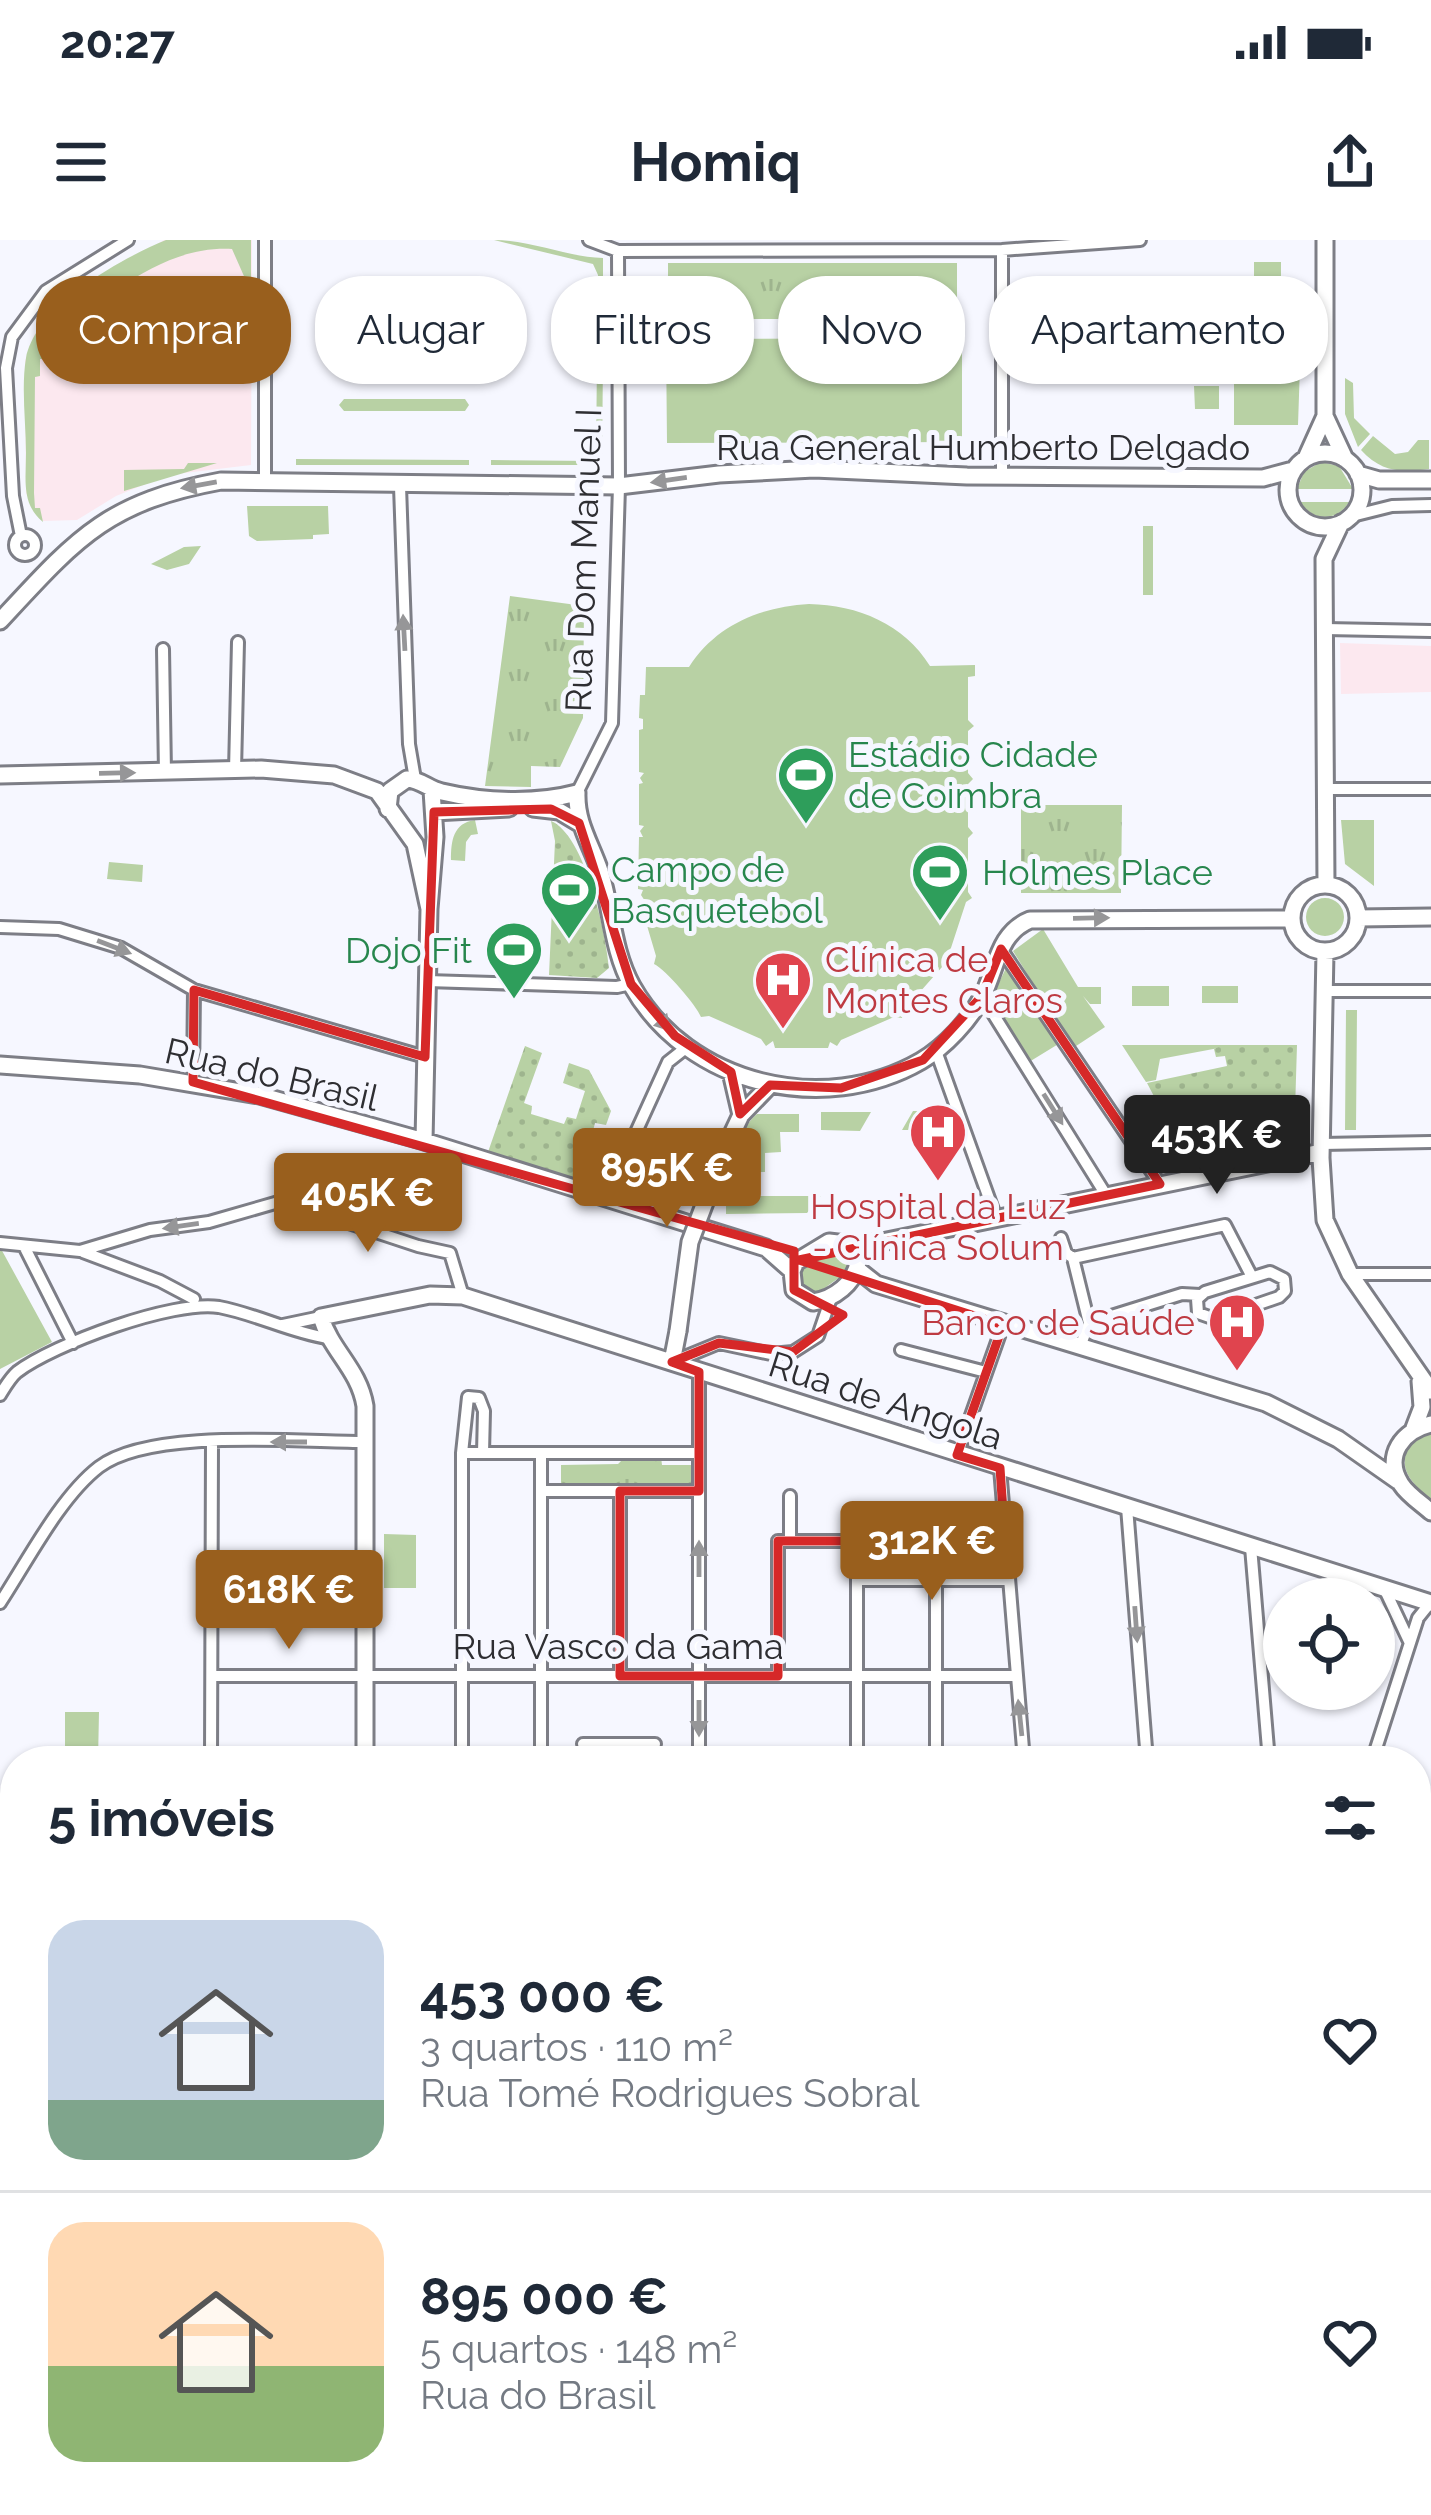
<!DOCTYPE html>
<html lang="pt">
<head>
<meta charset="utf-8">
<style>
	:root { --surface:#fff; --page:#f2f2f3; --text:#1f2937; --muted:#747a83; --line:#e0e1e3; --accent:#995f1d }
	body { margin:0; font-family:Raleway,sans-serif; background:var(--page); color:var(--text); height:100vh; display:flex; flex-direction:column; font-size:45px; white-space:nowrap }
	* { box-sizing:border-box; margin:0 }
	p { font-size:39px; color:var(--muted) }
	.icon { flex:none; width:66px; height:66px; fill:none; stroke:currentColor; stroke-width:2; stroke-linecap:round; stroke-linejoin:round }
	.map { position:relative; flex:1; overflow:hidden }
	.drawer { position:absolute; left:0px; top:1506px; width:1431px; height:771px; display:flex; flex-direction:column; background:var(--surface); border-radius:48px 48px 0 0; box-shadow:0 3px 9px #0004 }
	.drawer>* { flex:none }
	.hud { position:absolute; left:36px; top:36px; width:1359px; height:108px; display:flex; gap:24px }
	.tools { position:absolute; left:1263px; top:1338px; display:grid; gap:24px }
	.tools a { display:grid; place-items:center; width:132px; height:132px; border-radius:50%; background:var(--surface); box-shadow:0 3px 9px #0004; font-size:60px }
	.price { position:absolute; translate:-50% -102px; padding:0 27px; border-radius:12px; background:var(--accent); color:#fff; font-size:39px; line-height:78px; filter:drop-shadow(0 3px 6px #0008) }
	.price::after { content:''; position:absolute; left:50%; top:72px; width:36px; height:27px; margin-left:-18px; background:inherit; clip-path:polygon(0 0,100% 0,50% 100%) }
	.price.selected { background:#222; color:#fff }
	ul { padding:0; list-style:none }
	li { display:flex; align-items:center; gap:36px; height:300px; padding:0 48px }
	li+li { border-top:3px solid var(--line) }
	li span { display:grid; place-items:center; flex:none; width:336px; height:240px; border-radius:36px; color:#555 }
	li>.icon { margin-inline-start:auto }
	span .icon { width:144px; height:144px; fill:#fffc; stroke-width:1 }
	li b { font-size:51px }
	h2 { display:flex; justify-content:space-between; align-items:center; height:144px; padding:0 48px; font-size:51px }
	.chip { padding:0 42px; border-radius:48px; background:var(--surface); box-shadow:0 3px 9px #0004; font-size:42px; line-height:108px }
	.chip.selected { background:var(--accent); color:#fff }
	.status { display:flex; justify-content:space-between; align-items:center; height:84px; padding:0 60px; background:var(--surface); direction:ltr }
	.status svg { height:33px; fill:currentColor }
	header { display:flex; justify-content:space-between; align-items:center; height:156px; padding:0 48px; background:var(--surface); font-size:54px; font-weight:700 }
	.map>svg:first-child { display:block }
	.commercial { fill:#fce8ef }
	.grass { fill:#b8d1a4 }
	.park { fill:url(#park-tufts) }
	.garden { fill:url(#garden-dots) }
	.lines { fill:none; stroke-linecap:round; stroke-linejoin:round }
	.street-casing { stroke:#7d7e86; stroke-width:16 }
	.secondary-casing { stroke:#7d7e86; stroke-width:21 }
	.primary-casing { stroke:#95614f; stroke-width:24 }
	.street { stroke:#fff; stroke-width:10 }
	.secondary { stroke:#fff; stroke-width:15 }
	.primary { stroke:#e0b09f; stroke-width:18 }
	.secondary-bridge-casing { stroke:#7d7e86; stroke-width:21; stroke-linecap:butt }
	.secondary-bridge { stroke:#fff; stroke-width:15 }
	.oneway { fill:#969698 }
	.marked { fill:none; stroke:#d62828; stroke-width:9; stroke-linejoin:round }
	.labels { text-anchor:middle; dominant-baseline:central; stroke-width:10; stroke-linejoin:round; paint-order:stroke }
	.street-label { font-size:36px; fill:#2e2e32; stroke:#f6f7ff }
	.leisure-label { font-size:36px; fill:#27864d; stroke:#f6f7ff; text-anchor:start }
	.health-label { font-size:36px; fill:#be3a42; stroke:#f6f7ff; text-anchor:start }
</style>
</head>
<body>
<div class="status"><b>20:27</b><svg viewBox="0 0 49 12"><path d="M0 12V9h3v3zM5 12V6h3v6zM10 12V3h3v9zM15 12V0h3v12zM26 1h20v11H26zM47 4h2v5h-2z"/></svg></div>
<header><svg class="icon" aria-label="menu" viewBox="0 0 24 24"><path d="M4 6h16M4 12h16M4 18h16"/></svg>Homiq<svg class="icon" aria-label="share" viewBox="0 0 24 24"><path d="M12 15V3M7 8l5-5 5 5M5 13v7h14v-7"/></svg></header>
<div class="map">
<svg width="1431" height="2275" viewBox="0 0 1431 2275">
	<defs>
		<pattern id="park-tufts" width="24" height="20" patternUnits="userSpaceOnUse" patternTransform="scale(3)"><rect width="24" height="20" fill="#b8d1a4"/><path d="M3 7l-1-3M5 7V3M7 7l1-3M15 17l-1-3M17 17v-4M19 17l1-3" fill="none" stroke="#9eb48e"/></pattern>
		<pattern id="garden-dots" width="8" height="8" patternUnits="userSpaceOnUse" patternTransform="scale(3)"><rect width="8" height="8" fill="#b8d1a4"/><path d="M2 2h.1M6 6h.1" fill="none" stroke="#9eb48e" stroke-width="1.8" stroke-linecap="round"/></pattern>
	</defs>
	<rect width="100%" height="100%" fill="#f6f7ff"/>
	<path class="commercial" d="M 164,0 L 252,0 L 251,225 L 168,235 L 116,256 L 77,280 L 43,281 L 26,253 L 25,121 L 34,95 L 66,58 Z
		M 1340,403 L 1431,406 L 1431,452 L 1341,454 Z
		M 471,2262 L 904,2262 L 925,2275 L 471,2275 Z"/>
	<path class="grass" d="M 166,0 L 251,0 L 251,52 L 232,9 C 186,7 154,26 116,49 L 116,67 L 65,67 L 65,99 L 58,99 L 54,119 L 40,119 L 40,136 L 35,137 L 34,253 L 35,268 L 40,268 L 43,282 C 21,264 26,239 26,213 C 26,183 21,148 26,118 C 36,66 120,19 166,0 Z
		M 494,0 C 532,0 566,17 603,18 L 603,92 L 598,92 L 598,35 L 593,24 Z
		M 1254,22 L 1281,22 L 1281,76 L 1254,76 Z
		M 360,72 L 395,72 L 394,142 L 360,142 Z
		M 404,72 L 439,72 L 439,142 L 404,142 Z
		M 1245,96 L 1301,96 L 1298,185 L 1234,185 L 1234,99 Z
		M 962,98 L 962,202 L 667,203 L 666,99 Z
		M 597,116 L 603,117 L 602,225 L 491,225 L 491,220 L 596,221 Z
		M 1345,138 L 1353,143 L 1354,178 L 1370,194 L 1358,207 L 1345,174 Z
		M 1194,146 L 1219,146 L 1219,169 L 1195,169 Z
		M 344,159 L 465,159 L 469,165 L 465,171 L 344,171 L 339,165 Z
		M 1373,196 L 1395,214 L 1408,212 L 1418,200 L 1429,200 L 1429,229 C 1401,233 1381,232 1361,210 Z
		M 296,219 L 469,220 L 469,225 L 296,225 Z
		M 1321,222 L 1339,226 L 1353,249 L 1297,249 L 1304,232 Z
		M 188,223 L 217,223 L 124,251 L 124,230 L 184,229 Z
		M 1300,262 L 1349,262 C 1337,282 1313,282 1300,262 Z
		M 247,266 L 328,266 L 329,294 L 313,295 L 313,299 L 257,301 L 249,296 Z
		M 1143,286 L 1153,286 L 1153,355 L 1143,355 Z
		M 201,306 L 189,324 L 167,330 L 151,324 L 184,307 Z
		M 809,364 C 858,365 904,384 930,426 L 975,425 L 975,436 L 968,437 L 968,480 L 974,486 L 968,491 L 968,533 L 973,539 L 968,544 L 968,587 L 973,593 L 968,598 L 968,652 L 972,658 L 966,662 L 948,717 L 950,725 L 942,727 L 904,770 L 902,778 L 894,777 L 841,800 L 837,806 L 830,802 L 828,808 L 775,808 L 773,801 L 766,806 L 761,799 L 709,776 L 701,777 C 697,766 665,729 654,724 L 656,716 L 640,662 L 645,661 L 641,655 L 643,650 L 638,649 L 639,597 L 643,597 L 640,591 L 644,586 L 639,585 L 639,544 L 643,543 L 640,538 L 644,533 L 639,532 L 639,490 L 643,489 L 643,479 L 639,478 L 640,455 L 645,455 L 646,427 L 689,427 C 716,385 760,367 809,364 Z
		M 475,580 L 478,594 L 471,595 L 466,602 L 465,621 L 451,620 C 451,601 453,583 475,580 Z
		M 1341,580 L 1374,580 L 1374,646 L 1345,624 Z
		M 109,622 L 143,625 L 142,642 L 107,639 Z
		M1306 677a19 19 0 1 1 38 0a19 19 0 1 1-38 0Z
		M 1043,689 L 1078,747 L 1101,747 L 1101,764 L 1090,764 L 1083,756 L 1105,787 L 1073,808 L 1013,711 Z
		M 1007,726 L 1060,803 L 1029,822 L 990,761 Z
		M 1132,746 L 1169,746 L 1169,766 L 1132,766 Z
		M 1202,746 L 1238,746 L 1238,763 L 1202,763 Z
		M 1346,770 L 1357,770 L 1356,890 L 1345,890 Z
		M 1122,805 L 1223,805 L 1224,807 L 1160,819 L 1156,840 L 1146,842 Z
		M 913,871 L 937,871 L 937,890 L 902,890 Z
		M 821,872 L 871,872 L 860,891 L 821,890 Z
		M 757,874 L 799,874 L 799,892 L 780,892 L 781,912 L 765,913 L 765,932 L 734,932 C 734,914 742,885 757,874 Z
		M 726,956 L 821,956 L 807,973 L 726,974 Z
		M 0,1007 L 52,1102 L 0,1129 Z
		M 830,1011 L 847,1018 L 847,1032 L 819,1052 L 806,1049 L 800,1038 L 803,1029 Z
		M 1431,1192 L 1431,1260 C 1412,1243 1396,1229 1410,1203 Z
		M 384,1294 L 416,1295 L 416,1348 L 384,1348 Z
		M 65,1472 L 99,1472 L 98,1521 L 65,1521 Z
		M 1025,2262 L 1054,2262 L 1076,2275 L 1002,2275 Z"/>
	<path class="park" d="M 668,23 L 957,23 L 957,79 L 668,79 Z
		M 510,356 L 584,366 L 583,478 L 560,527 L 531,526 L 531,547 L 485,546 Z
		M 1021,565 L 1122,565 L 1121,653 L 1021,653 Z
		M 661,1217 L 662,1225 L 693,1225 L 693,1244 L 561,1245 L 561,1225 L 618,1224 L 624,1218 Z
		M 893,1307 L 996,1307 L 1000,1336 L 893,1335 Z
		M 1431,1887 L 1431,1974 L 1416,1983 L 1416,1891 Z"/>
	<path class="garden" d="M 551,581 C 585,595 606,693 609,728 L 597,738 L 549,735 L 555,601 Z
		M 1223,805 L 1297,805 L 1294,904 L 1283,906 L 1280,903 L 1270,905 L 1269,909 L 1190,925 L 1147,843 L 1227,826 L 1225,816 L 1216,817 L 1214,809 Z
		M 525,806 L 542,813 L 524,863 L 532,866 L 531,874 L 564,884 L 567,877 L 576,879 L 585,851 L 563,843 L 569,823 L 589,830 L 611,871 L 606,885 L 595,883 L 593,891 L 602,894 L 587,943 L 488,912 Z"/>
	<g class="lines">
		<g class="street-casing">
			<path id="street" d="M 589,0 L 618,11 L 1002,10 L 1140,0
				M 1002,10 L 1002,236
				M 265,241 L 265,0
				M 400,246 L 409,504 L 415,539
				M 1352,276 L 1392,266 L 1431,265
				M15 305a10 10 0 1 1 20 0a10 10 0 1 1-20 0Z
				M 21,296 L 13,256 L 6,128 L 12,97 L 46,51 L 128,0
				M 1325,389 L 1431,391
				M 163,409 L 165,532
				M 235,531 L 238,402
				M 1326,549 L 1431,549
				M 577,553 L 612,483 L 619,246 L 618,11
				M 0,687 L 59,689 L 121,708 L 194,750 L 425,817
				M 1001,709 L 1160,944
				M 427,741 L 617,747 L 631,744
				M 1324,751 L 1431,751
				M 982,756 L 1106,955
				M 936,811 L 996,978
				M 193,842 L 194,750
				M 1322,904 L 1431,902
				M 606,958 L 668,822 L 687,807
				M 1061,998 L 1066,1013 L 1073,1018
				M 0,1003 L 80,1011 L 150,990 L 209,982 L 282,961 L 418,1006 L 450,1013 L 463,1056
				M 24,1006 L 73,1103
				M 83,1012 L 160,1041 L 194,1059
				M 1270,1032 L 1284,1039 L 1285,1051 L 1279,1057 L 1215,1079 L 1198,1073 L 1197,1059 L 1205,1052 Z
				M 1350,1034 L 1431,1034
				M 1089,1083 L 1073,1018 L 1225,985 L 1252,1037
				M 283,1085 L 321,1077
				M 1080,1107 L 1089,1083 L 1182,1054 L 1200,1055
				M 901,1110 L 986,1132
				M 675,1121 L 719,1103 L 771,1114 L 793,1112 L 818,1096 L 832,1055
				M 699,1132 L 699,1521
				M 0,1155 C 5,1147 10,1138 17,1132 C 54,1104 173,1060 219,1067 C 256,1074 290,1092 327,1098
				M 462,1213 L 541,1213
				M 699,1213 L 541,1213 L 541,1251 L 699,1251
				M 957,1215 L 1003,1085
				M 1000,1228 L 1024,1521
				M 541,1251 L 541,1521
				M 620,1251 L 620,1436
				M 790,1256 L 790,1301
				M 1127,1267 L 1147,1521
				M 857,1301 L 857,1521
				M 1251,1307 L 1269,1521
				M 857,1340 L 1008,1340
				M 936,1340 L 936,1521
				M 1385,1350 L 1409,1401
				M 0,1363 C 27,1322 60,1257 99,1227 C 150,1188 299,1202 365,1202
				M 212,1436 L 1015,1436
				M 778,1436 L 778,1301 L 1005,1301
				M 583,1504 L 655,1504
				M 211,1521 L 212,1202
				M 462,1521 L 462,1213 L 468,1157 L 479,1158 L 484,1171 L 483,1213
				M 699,1521 L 857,1521
				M 1372,1521 L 1418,1378 L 1430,1363
				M 0,1608 L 10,1594 L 15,1596
				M 0,1663 L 15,1679
				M 1416,1683 L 1431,1667
				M 0,1783 L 15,1799
				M 1416,1999 L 1431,1991
				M 1416,2138 L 1431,2138
				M 1416,2152 L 1431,2152
				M 155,2262 L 167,2275
				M 448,2262 L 449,2275
				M 178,2275 L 183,2262
				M 462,2275 L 462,2262"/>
		</g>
		<g class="secondary-casing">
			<path id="secondary" d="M 1325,176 L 1345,219
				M1288 250a37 37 0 1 1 74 0a37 37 0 1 1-74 0Z
				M 1306,218 L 1325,176 L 1325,0
				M 1358,234 L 1379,240 L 1431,240
				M 0,381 C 76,299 106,262 221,241 L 619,246 L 719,234 L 814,229 L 967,236 L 1263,238 L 1293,230
				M 0,535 L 261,529 L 334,535 L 377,551 L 415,604 L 429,669
				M 533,568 L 559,571 L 579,583
				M 388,569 L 390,551 L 407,539 C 422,540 428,549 442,552 C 484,562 536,564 577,553 C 576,583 591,604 600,631 C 612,669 612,710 632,746 C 688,845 824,877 921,821 C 945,807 970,780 983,755 C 997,727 998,693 1030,680 L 1291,679
				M 434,572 L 509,568
				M1292 678a33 33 0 1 1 66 0a33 33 0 1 1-66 0Z
				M 1326,645 L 1324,319 L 1341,283
				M 1358,678 L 1431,677
				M 1325,712 L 1321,918 L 1325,980 L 1350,1034 L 1431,1151
				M 0,825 L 140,835 L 259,855 L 424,901 L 766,1008 L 792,1031 L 794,1050 L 813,1062 C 834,1059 855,1043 858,1022 L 846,1004 L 829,1002 L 796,1022 L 792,1031
				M 731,832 L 741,875
				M 424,901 L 429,669 L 435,597 L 432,550
				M 726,907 L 741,875 L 770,845
				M 846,1004 L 877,1003 L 1321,912
				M 857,1029 L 876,1044 L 1266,1163 L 1338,1199 L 1398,1241
				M 672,1122 L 678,1091
				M 1431,1184 C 1403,1190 1383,1216 1401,1244 C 1408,1255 1421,1263 1431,1272
				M 1414,1188 L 1422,1167 L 1420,1141
				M 365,1521 L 365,1166 C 359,1129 331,1111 321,1077 L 430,1055 L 463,1056 L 1431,1363
				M 1416,1729 L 1431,1765
				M 1416,1782 L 1431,1778
				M 0,1849 L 15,1840
				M 2,2110 L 15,2117
				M 0,2150 L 15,2144
				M 0,2165 L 15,2195"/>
		</g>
		<g class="primary-casing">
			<path id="primary" d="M 936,2262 L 958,2275
				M 1083,2262 L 1094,2275
				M 0,2273 L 24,2263
				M 86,2275 L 123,2262
				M 986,2275 L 998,2262"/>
		</g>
		<use href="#street" class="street"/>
		<use href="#secondary" class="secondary"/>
		<use href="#primary" class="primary"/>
		<g class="secondary-bridge-casing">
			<path id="secondary-bridge" d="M 678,1091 L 690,1002 L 726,907"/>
		</g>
		<use href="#secondary-bridge" class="secondary-bridge"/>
	</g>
	<defs><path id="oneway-solid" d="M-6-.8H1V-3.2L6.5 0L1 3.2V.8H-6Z" transform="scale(3)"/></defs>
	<g class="oneway">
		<use href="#oneway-solid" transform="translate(669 240) rotate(172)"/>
		<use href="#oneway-solid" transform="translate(199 245) rotate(170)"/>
		<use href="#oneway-solid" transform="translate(404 393) rotate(-93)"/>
		<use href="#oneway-solid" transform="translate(117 533) rotate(-1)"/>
		<use href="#oneway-solid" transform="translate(1091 678) rotate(-1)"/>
		<use href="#oneway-solid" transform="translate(114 707) rotate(21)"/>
		<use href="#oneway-solid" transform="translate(658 777) rotate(48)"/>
		<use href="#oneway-solid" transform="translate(1053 869) rotate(58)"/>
		<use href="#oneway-solid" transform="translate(181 986) rotate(172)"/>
		<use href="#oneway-solid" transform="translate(289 1202) rotate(-180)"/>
		<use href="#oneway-solid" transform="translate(699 1319) rotate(-90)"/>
		<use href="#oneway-solid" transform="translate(1136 1384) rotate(86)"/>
		<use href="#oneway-solid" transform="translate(699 1478) rotate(90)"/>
		<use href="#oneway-solid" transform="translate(1020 1478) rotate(-96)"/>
	</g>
	<path class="marked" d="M 551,569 L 579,583 L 631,744 L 675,796 L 731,832 L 740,874 L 770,845 L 841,848 L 923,820 L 982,756 L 1001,709 L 1160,944 L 799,1020 L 1003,1085 L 957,1215 L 1000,1228 L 1005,1301 L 778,1301 L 778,1436 L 620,1436 L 620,1251 L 699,1251 L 699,1132 L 672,1122 L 719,1103 L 793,1112 L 843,1075 L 794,1050 L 794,1011 L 193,842 L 194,750 L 425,817 L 434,572 Z"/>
	<defs>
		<g id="stadium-pin" transform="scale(3)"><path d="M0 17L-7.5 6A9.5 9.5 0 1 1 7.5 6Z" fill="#2e9e5b" stroke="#f6f7ff"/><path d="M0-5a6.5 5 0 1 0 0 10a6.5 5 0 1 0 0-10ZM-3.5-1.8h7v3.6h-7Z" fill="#fff"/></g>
		<g id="hospital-pin" transform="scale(3)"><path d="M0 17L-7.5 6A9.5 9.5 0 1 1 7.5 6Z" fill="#e0444e" stroke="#f6f7ff"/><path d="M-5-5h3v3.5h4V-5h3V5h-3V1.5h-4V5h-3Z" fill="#fff"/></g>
	</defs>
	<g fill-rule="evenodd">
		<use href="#stadium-pin" x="806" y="535"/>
		<use href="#stadium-pin" x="940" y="632"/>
		<use href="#stadium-pin" x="569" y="650"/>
		<use href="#stadium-pin" x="514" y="710"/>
		<use href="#hospital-pin" x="783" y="740"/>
		<use href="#hospital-pin" x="938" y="892"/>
		<use href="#hospital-pin" x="1237" y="1082"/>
	</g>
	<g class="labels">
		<g class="street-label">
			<text x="983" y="207">Rua General Humberto Delgado</text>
			<text transform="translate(583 320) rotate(-88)">Rua Dom Manuel I</text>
			<text transform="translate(272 834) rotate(13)">Rua do Brasil</text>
			<text transform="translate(886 1160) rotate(18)">Rua de Angola</text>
			<text x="618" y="1406">Rua Vasco da Gama</text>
		</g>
		<g class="leisure-label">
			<text x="848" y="514">Estádio Cidade<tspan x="848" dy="41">de Coimbra</tspan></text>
			<text x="611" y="629">Campo de<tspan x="611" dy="41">Basquetebol</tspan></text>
			<text x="982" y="632">Holmes Place</text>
			<text x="472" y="710" text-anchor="end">Dojo Fit</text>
		</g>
		<g class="health-label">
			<text x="825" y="719">Clínica de<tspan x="825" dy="41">Montes Claros</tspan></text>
			<text x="938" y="966" text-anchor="middle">Hospital da Luz<tspan x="938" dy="41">- Clínica Solum</tspan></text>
			<text x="1195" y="1082" text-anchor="end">Banco de Saúde</text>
		</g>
	</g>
</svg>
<div class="tools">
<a><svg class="icon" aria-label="locate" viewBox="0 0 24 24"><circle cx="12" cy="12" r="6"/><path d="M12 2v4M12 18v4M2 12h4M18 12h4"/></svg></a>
</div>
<b class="price selected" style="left:1217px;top:957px">453K €</b>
<b class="price" style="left:667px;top:990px">895K €</b>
<b class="price" style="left:368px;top:1015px">405K €</b>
<b class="price" style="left:932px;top:1363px">312K €</b>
<b class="price" style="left:289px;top:1412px">618K €</b>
<div class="hud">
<a class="chip selected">Comprar</a>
<a class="chip">Alugar</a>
<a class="chip">Filtros</a>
<a class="chip">Novo</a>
<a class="chip">Apartamento</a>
</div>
<section class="drawer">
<h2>5 imóveis<svg class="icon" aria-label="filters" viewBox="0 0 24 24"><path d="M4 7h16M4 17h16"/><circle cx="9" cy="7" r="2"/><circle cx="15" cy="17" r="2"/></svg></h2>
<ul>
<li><span style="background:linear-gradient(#c9d6e8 75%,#7fa58c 0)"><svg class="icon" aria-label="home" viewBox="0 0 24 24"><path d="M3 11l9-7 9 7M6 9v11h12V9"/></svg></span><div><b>453 000 €</b><p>3 quartos · 110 m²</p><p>Rua Tomé Rodrigues Sobral</p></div><svg class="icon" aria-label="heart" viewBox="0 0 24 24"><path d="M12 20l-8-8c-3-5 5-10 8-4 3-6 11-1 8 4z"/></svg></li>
<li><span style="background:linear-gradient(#ffd9b3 60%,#8fb573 0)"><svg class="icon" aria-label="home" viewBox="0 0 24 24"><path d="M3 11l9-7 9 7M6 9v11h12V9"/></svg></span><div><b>895 000 €</b><p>5 quartos · 148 m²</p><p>Rua do Brasil</p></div><svg class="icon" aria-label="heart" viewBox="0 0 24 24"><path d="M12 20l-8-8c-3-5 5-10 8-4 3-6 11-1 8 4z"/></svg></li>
</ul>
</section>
</div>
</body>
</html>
